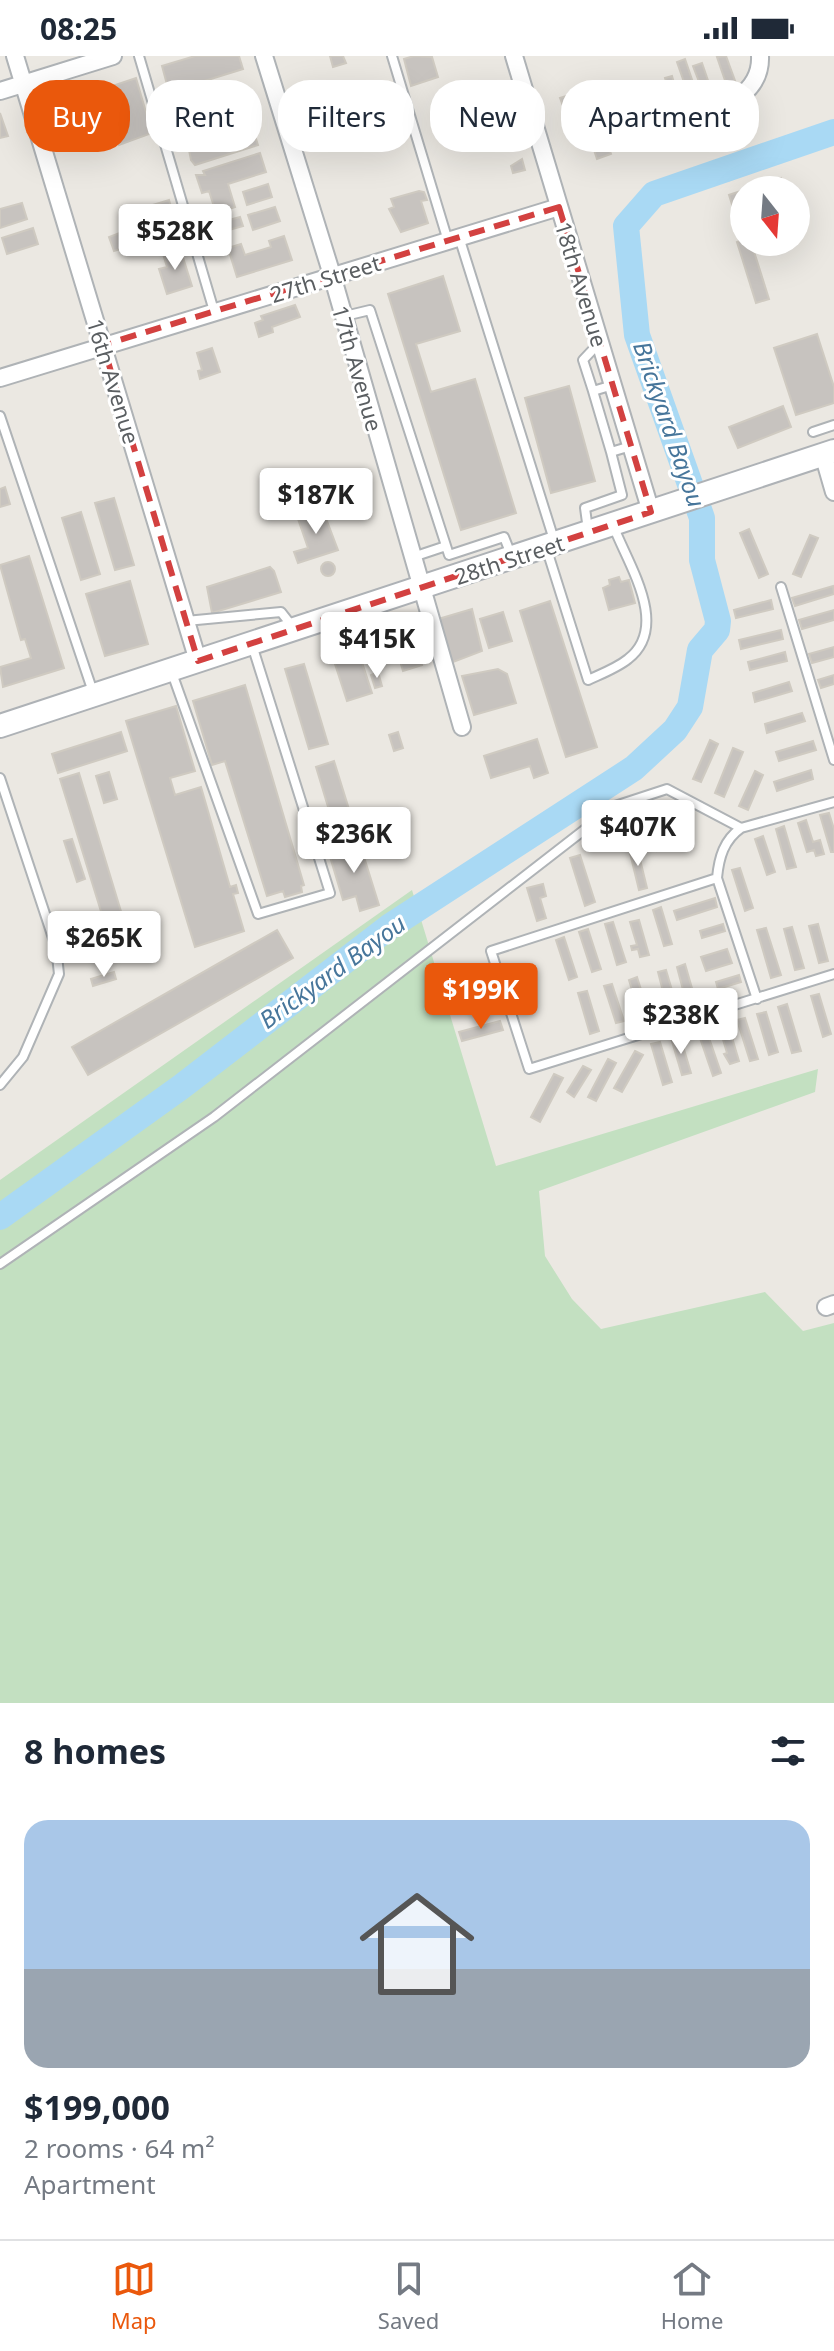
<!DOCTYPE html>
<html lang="en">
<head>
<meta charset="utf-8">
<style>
	:root { --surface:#fff; --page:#f6f6f7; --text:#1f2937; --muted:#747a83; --line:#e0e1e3; --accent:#ea580c }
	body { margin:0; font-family:"Noto Sans",sans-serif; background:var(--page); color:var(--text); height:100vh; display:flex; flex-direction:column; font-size:30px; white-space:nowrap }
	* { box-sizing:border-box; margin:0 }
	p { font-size:26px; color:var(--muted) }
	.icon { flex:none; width:44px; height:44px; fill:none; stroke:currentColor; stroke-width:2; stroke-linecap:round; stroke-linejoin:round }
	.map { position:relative; height:1647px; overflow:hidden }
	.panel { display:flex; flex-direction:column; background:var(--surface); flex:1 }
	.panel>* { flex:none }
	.hud { position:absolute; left:24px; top:24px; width:786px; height:72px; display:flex; gap:16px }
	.needle { width:52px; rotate:163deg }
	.buttons { position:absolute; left:730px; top:120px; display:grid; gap:16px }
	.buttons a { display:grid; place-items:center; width:80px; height:80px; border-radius:50%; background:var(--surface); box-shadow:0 8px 32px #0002; font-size:40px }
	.price { position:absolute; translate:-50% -68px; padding:0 18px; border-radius:8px; background:#fff; color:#222; font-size:26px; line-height:52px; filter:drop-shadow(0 2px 4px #0008) }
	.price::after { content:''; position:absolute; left:50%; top:48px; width:24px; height:18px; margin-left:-12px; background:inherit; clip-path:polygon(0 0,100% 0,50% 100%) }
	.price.active { background:var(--accent); color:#fff }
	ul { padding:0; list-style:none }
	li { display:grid; align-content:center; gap:16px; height:424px; padding:0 24px }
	li span { display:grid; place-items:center; height:248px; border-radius:24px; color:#555 }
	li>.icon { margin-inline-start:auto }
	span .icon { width:144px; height:144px; fill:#fffc; stroke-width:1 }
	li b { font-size:34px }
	h2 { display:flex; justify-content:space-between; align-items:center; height:96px; padding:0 24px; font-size:34px }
	.chip { padding:0 28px; border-radius:32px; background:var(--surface); box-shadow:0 8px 32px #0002; font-size:28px; line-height:72px }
	.chip.active { background:var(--accent); color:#fff }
	.status { display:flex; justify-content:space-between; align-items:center; height:56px; padding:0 40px; background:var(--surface); direction:ltr }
	.status svg { height:22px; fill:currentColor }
	.menu { display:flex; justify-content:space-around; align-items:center; height:112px; border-top:2px solid var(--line); background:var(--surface); font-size:22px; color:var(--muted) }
	.menu a { display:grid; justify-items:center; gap:4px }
	.menu .active { color:var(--accent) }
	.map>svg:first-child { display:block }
	.green { fill:#c3e0c1 }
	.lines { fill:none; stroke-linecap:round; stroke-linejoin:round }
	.river { stroke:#a9d9f4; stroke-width:26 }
	.building { fill:#c7c3bf; stroke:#cfcac1; stroke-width:2 }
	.service-casing { stroke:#afb3b6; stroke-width:12 }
	.minor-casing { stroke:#afb3b6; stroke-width:20 }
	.secondary-casing { stroke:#aeb2b6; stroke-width:26 }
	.service { stroke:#fff; stroke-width:8 }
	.minor { stroke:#fff; stroke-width:16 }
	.secondary { stroke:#fff; stroke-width:22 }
	.marked { fill:none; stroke:#d34140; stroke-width:6; stroke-dasharray:16 10; stroke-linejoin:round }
	.labels { text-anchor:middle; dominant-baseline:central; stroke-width:6; stroke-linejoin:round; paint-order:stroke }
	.street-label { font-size:22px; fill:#5a5e61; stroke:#fff }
	.water-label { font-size:24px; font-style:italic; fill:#47769b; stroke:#fff }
</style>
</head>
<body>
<div class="status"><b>08:25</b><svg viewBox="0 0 49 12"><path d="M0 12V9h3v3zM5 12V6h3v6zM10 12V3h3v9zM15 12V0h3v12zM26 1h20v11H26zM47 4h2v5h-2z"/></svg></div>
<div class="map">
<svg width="834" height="1647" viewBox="0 0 834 1647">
	<rect width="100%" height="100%" fill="#ebe8e2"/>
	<path class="green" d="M 412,834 L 496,1110 L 818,1013 L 815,1036 L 539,1135 L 545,1200 L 572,1243 L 601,1273 L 765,1236 L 803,1275 L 834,1267 L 834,1647 L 0,1647 L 0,1124 Z"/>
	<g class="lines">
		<path class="river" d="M 0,1161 L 181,1031 L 389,871 L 634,712 L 675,674 L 690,651 L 700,594 L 717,574 L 718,565 L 702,504 L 702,462 L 637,279 L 626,170 L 654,138 L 834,76"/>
	</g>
	<path class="building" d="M 195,0 L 239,0 L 243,13 L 169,36 L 162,10 Z
		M 330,0 L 343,0 L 346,7 L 333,11 Z
		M 414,0 L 432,1 L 438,21 L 411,30 L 404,3 Z
		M 726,0 L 738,33 L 729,36 L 717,1 Z
		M 685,3 L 699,44 L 691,46 L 677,6 Z
		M 702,7 L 713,39 L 705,41 L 693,10 Z
		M 672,20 L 680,48 L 673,50 L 665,22 Z
		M 136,22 L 152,77 L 119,89 L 111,63 L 128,58 L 125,48 L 65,68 L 59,48 Z
		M 242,28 L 244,35 L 249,34 L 253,47 L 227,55 L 221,34 Z
		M 207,35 L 209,42 L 194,47 L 192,39 Z
		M 583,35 L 590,60 L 574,65 L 570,51 L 563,50 L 560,42 Z
		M 337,39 L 344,61 L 321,65 L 315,46 Z
		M 487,45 L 497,59 L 492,61 L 494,67 L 477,73 L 473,60 L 465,62 L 462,54 Z
		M 0,57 L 8,80 L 0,82 Z
		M 250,64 L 258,89 L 195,109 L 191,104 L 187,84 Z
		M 608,90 L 611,98 L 597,103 L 594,94 Z
		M 260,97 L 266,116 L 228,128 L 235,151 L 216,157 L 209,135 L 202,137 L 196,119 L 205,119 L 203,115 Z
		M 522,103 L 525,114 L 513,117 L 511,110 Z
		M 781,122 L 785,134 L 744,134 Z
		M 268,128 L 272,141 L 247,149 L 243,136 Z
		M 744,134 L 744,151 L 734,155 L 729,139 Z
		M 419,135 L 424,136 L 427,144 L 421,145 L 428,167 L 401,176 L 389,153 L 394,151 L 391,143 Z
		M 169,144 L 173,158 L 158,162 L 153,149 Z
		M 22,147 L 27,163 L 0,172 L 0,153 Z
		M 275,151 L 280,165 L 253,174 L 248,159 Z
		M 147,160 L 157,181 L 114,195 L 109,181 L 138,170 L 136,164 Z
		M 240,161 L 243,170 L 225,175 L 222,166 Z
		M 33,172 L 38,188 L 7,198 L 2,182 Z
		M 284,180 L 292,204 L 237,221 L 228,192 L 241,188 L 245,199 L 271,191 L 269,185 Z
		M 744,183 L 751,186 L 769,243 L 756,247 L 737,186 Z
		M 180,192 L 192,230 L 167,238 L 159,213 L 167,211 L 163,198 Z
		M 443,220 L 460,275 L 416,288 L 431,336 L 475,323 L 516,457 L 461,474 L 388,238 Z
		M 295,249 L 300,261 L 272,271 L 273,276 L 259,281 L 255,267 L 263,264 L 261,260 Z
		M 817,278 L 834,331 L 834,347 L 796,359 L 774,292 Z
		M 212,292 L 220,316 L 200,323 L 198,315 L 202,314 L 197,297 Z
		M 569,330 L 595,425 L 551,437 L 525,342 Z
		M 783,350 L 791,371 L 738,392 L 729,371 Z
		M 352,424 L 353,429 L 330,436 L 328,431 Z
		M 5,431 L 10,448 L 0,451 L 0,433 Z
		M 322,432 L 324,437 L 297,445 L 295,440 Z
		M 114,442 L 134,509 L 115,514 L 95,447 Z
		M 322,452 L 338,494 L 298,507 L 294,496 L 308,492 L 297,460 Z
		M 81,456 L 100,518 L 81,524 L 62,462 Z
		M 749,473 L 768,518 L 759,522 L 740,477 Z
		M 810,479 L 818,482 L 801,521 L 793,518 Z
		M 29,500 L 64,612 L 3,631 L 0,611 L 31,602 L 25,583 L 21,584 L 0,509 Z
		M321 513a7 7 0 1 1 14 0a7 7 0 1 1-14 0Z
		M 270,511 L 274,515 L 281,536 L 212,557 L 207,531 Z
		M 619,521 L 621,526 L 629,524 L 635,547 L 609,554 L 603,532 L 610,529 L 609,524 Z
		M 130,525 L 148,588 L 105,600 L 86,538 Z
		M 833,530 L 834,538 L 795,550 L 792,542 Z
		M 771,544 L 773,553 L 736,562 L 734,554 Z
		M 550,545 L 597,691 L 566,701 L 520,555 Z
		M 472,553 L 482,595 L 448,608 L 435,564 Z
		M 834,554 L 834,564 L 802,573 L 799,564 Z
		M 503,556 L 512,585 L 489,592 L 480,563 Z
		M 411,572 L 422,609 L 403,615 L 392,578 Z
		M 781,574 L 783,583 L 741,593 L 739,584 Z
		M 834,591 L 834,601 L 812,607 L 809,598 Z
		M 358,594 L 372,637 L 347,645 L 333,602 Z
		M 785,596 L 787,605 L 750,614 L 748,606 Z
		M 304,608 L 328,688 L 309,693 L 285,613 Z
		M 498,613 L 507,618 L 516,647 L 474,659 L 462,620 Z
		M 378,616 L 382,630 L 375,632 L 371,619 Z
		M 834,619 L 834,628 L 821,632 L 818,624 Z
		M 789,626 L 792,635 L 755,646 L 753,637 Z
		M 245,629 L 304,829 L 301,830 L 302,836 L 285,841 L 283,835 L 267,840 L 225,705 L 212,709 L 193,645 Z
		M 176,650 L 195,715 L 170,722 L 175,739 L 201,731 L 230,831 L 236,829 L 238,837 L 233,838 L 244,875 L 195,891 L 126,665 Z
		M 802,657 L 805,665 L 767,677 L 765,668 Z
		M 121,676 L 127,695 L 58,717 L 52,698 Z
		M 398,676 L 403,692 L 394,695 L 389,679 Z
		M 537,683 L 548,717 L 534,722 L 530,710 L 491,722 L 484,700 Z
		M 710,684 L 718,688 L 701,726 L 693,723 Z
		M 813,685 L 816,694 L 779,705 L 776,696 Z
		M 733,692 L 743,696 L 724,741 L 715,737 Z
		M 334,705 L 357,779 L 338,784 L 316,711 Z
		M 811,714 L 813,723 L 777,735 L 774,726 Z
		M 755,715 L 763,719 L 748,754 L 739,750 Z
		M 109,716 L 117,743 L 104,747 L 96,720 Z
		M 79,717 L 130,885 L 112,891 L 60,723 Z
		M 653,749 L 673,757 L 656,795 L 637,787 Z
		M 829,757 L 834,773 L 834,796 L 831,796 L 820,759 Z
		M 806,764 L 813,786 L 820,784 L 824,798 L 816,800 L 814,794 L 807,796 L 798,767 Z
		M 784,770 L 796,811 L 787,813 L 776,773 Z
		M 763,780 L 775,816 L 767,819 L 755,783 Z
		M 72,783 L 85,823 L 77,826 L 64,785 Z
		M 359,785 L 379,849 L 360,855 L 356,840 L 343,844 L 328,794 Z
		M 637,791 L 647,832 L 639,834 L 629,793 Z
		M 580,799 L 595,846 L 585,850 L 570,802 Z
		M 740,812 L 753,852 L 745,855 L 732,814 Z
		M 543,828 L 546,840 L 540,842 L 546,862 L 537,865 L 527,832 Z
		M 715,842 L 717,851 L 677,864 L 674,855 Z
		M 661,851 L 672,888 L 664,890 L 653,854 Z
		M 639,864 L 649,899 L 640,901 L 638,893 L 632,894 L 631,890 L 637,889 L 630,866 Z
		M 613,866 L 626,906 L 617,909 L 605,868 Z
		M 723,868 L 725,875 L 702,882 L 700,875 Z
		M 818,868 L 828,905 L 819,907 L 809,870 Z
		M 792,871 L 804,912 L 795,914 L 784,873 Z
		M 766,872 L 781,919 L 771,922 L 757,874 Z
		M 588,873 L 601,913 L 592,916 L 579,876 Z
		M 277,874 L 293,902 L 88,1019 L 72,991 Z
		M 564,881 L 577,921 L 569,924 L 556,884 Z
		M 727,893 L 732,907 L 706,915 L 701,901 Z
		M 685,908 L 696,946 L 687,949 L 677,911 Z
		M 666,914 L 677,951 L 668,954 L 663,947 L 666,947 L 658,916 Z
		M 114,916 L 116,923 L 93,930 L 91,923 Z
		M 739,919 L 741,926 L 718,933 L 716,926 Z
		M 637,921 L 650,962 L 641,964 L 629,924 Z
		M 612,928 L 624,965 L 616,967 L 604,930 Z
		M 587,935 L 599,975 L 590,978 L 578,937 Z
		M 819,938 L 831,978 L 823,981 L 811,940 Z
		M 787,948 L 801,995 L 792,997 L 778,951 Z
		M 766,956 L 778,996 L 769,999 L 757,958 Z
		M 745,962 L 758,1003 L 750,1005 L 737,964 Z
		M 500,965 L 503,974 L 462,985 L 459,976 Z
		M 728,968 L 739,1005 L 730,1008 L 724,998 L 727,997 L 719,970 Z
		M 707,976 L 721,1017 L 713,1020 L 699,979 Z
		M 680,980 L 691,1017 L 682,1019 L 671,982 Z
		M 660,986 L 672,1026 L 663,1029 L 651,988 Z
		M 635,995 L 643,999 L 622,1036 L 614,1032 Z
		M 608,1003 L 616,1007 L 596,1045 L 588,1041 Z
		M 583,1010 L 591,1014 L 574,1041 L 567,1036 Z
		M 554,1018 L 563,1022 L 540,1066 L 531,1061 Z"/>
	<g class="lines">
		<g class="service-casing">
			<path id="service" d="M 139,0 L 214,255
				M 392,0 L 448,185
				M 459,181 L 555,487
				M 345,260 L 370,254 L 449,499 L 504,481 L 512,501
				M 593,335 L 583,304 L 600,286
				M 0,360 L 93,636
				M 813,376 L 834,369
				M 611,396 L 593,335 L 613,329
				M 588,474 L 585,452 L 622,439 L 611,396 L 631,390
				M 546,491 L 588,624 C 601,618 617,612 628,603 C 671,570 627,507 613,469
				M 413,501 L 446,490
				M 781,531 L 834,704
				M 186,565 L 281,556 L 292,570
				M 172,617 L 258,858 L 330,837 L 252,589
				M 0,722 L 56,891 L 59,918 L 23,1001 L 0,1029
				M 717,822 C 719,801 724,784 741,772
				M 757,943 L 717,822 L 491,895 L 529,1013 L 834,918
				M 0,1208 L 214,1061 L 615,750 L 667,733 L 741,772 L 834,746"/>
		</g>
		<g class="minor-casing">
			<path id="minor" d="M 15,0 L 198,605
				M 264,0 L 332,219 L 462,671
				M 514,0 L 651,456
				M 0,35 L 113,0
				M 683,66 C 715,54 762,42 760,0
				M 0,322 L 559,151
				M 823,398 L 834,436
				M 826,1251 L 834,1248"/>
		</g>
		<g class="secondary-casing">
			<path id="secondary" d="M 0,670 L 834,395"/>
		</g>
		<use href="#service" class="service"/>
		<use href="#minor" class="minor"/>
		<use href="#secondary" class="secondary"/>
	</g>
	<path class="marked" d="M 559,151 L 651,456 L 198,605 L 103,289 Z"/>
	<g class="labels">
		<g class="street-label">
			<text transform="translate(325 222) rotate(-17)">27th Street</text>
			<text transform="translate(582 228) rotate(73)">18th Avenue</text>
			<text transform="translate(358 312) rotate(74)">17th Avenue</text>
			<text transform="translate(114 325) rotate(73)">16th Avenue</text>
			<text transform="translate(509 503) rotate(-18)">28th Street</text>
		</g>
		<g class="water-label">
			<text transform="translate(670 368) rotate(71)">Brickyard Bayou</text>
			<text transform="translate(332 915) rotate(-36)">Brickyard Bayou</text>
		</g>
	</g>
</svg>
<div class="buttons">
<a><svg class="needle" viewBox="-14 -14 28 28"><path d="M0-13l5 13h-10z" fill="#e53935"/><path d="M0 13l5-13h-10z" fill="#747a83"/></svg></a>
</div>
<b class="price" style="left:175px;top:216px">$528K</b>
<b class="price" style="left:316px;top:480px">$187K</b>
<b class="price" style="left:377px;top:624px">$415K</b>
<b class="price" style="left:638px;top:812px">$407K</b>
<b class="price" style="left:354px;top:819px">$236K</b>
<b class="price" style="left:104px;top:923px">$265K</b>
<b class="price active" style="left:481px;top:975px">$199K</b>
<b class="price" style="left:681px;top:1000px">$238K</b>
<div class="hud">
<a class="chip active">Buy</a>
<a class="chip">Rent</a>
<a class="chip">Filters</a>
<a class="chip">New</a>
<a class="chip">Apartment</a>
</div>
</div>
<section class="panel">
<h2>8 homes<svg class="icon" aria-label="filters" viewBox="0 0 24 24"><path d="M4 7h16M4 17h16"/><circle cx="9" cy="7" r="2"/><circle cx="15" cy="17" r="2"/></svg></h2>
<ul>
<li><span style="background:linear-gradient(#a9c7e8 60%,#9aa5b1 0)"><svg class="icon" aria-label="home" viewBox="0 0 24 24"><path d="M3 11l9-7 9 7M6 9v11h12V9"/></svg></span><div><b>$199,000</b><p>2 rooms · 64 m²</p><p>Apartment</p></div></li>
</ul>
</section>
<nav class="menu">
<a class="active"><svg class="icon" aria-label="map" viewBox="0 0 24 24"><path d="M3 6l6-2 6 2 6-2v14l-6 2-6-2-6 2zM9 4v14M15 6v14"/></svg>Map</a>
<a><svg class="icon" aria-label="saved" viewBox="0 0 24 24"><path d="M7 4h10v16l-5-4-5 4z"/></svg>Saved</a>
<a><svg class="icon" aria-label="home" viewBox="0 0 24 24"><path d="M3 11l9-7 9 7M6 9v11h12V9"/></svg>Home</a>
</nav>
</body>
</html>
